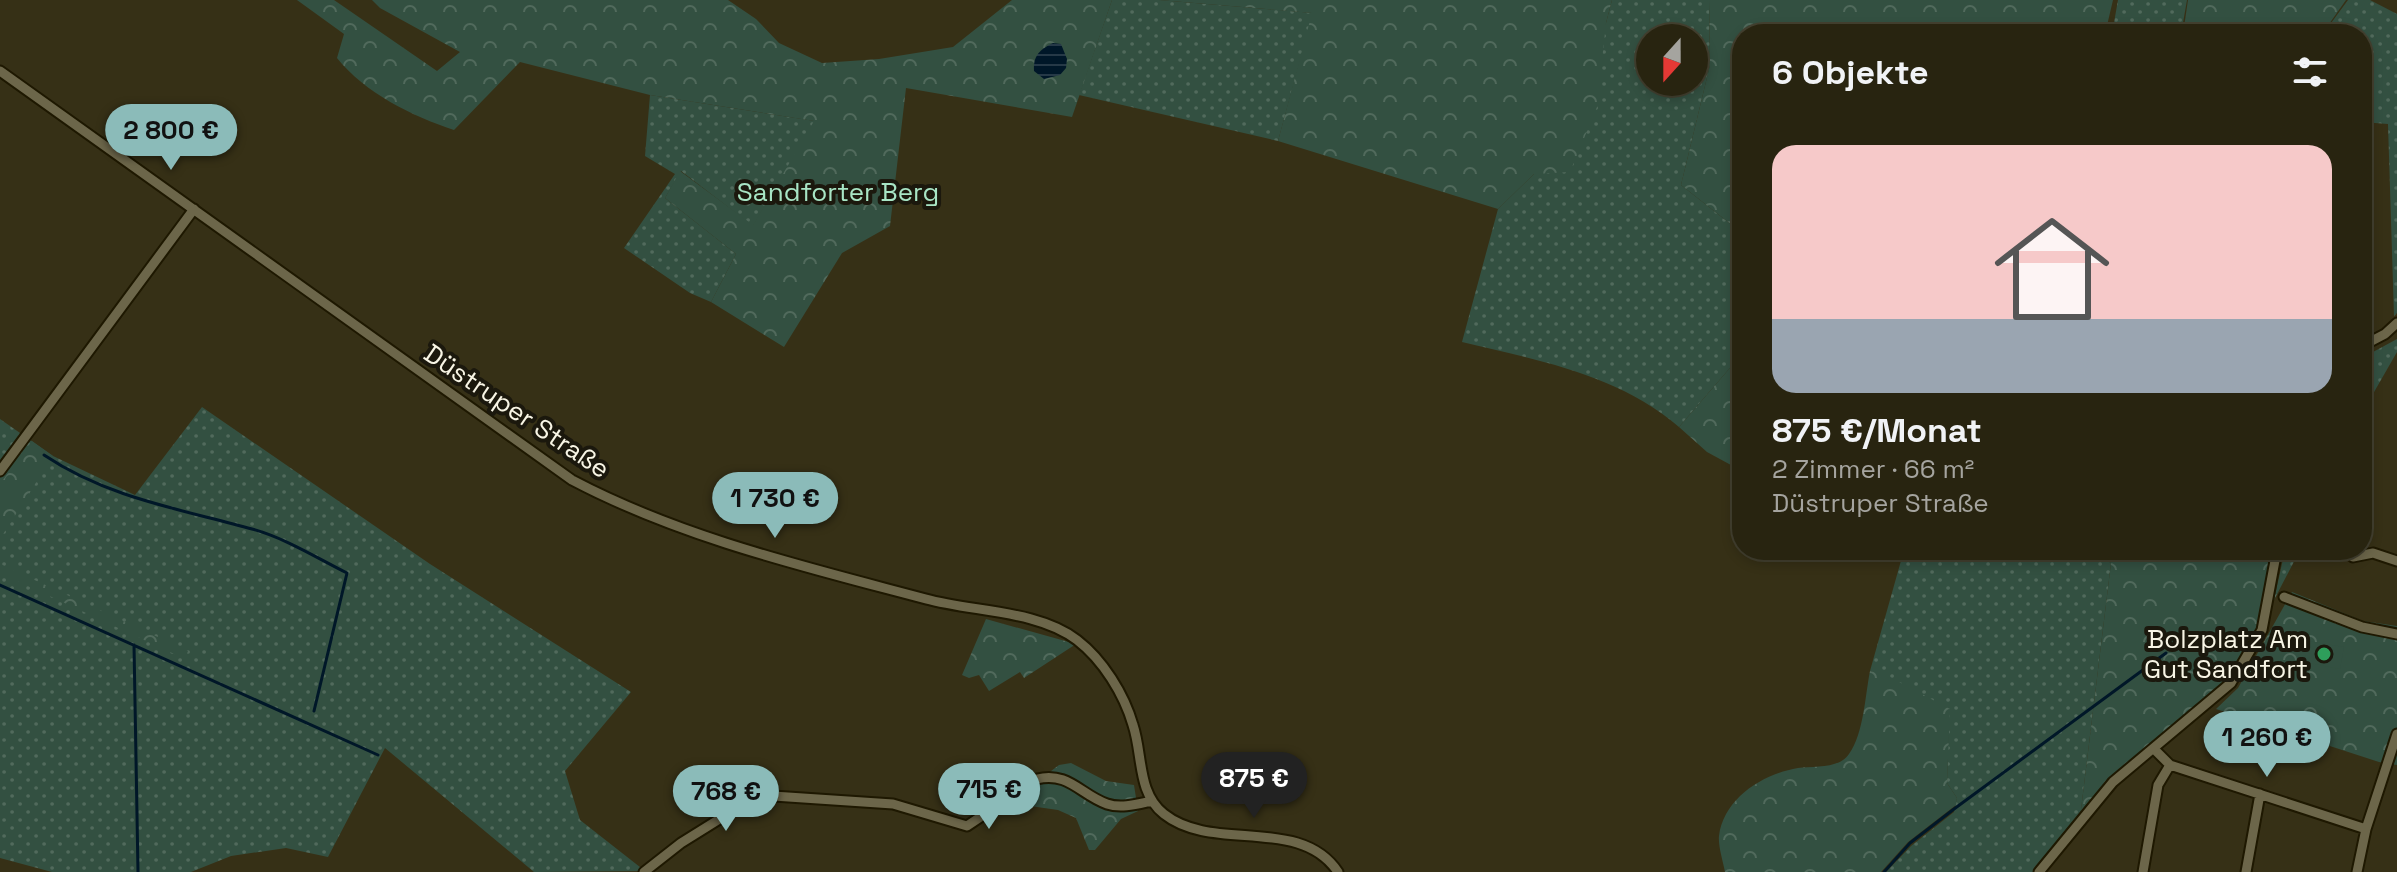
<!DOCTYPE html>
<html lang="de">
<head>
<meta charset="utf-8">
<style>
	:root { --surface:#282410; --page:#34301e; --text:#f1f3f6; --muted:#a5a49f; --line:#444130; --accent:#8bbbb9 }
	body { margin:0; font-family:"Space Grotesk",sans-serif; background:var(--page); color:var(--text); height:100vh; display:flex; flex-direction:column; font-size:30px; white-space:nowrap }
	* { box-sizing:border-box; margin:0 }
	p { font-size:26px; color:var(--muted) }
	.icon { flex:none; width:44px; height:44px; fill:none; stroke:currentColor; stroke-width:2; stroke-linecap:round; stroke-linejoin:round }
	.map { position:relative; flex:1; overflow:hidden }
	.details { position:absolute; left:1732px; top:24px; width:640px; height:536px; display:flex; flex-direction:column; background:var(--surface); border-radius:32px; box-shadow:0 4px 12px #0003,0 0 0 2px var(--line) }
	.details>* { flex:none }
	.needle { width:52px; rotate:201deg }
	.buttons { position:absolute; left:1636px; top:24px; display:grid; gap:16px }
	.buttons a { display:grid; place-items:center; width:72px; height:72px; border-radius:50%; background:var(--surface); box-shadow:0 4px 12px #0003,0 0 0 2px var(--line); font-size:40px }
	.price { position:absolute; translate:-50% -68px; padding:0 18px; border-radius:28px; background:var(--accent); color:#111; font-size:26px; line-height:52px; filter:drop-shadow(0 2px 4px #0008) }
	.price::after { content:''; position:absolute; left:50%; top:48px; width:24px; height:18px; margin-left:-12px; background:inherit; clip-path:polygon(0 0,100% 0,50% 100%) }
	.price.on { background:#222; color:#fff }
	ul { padding:0; list-style:none }
	li { display:grid; align-content:center; gap:16px; height:424px; padding:0 40px }
	li span { display:grid; place-items:center; height:248px; border-radius:24px; color:#555 }
	li>.icon { margin-inline-start:auto }
	span .icon { width:144px; height:144px; fill:#fffc; stroke-width:1 }
	li b { font-size:34px }
	h2 { display:flex; justify-content:space-between; align-items:center; height:96px; padding:0 40px; font-size:34px }
	.map>svg:first-child { display:block }
	.green { fill:url(#green-dots); fill-rule:evenodd }
	.forest { fill:url(#forest-crowns) }
	.pitch { fill:#335041 }
	.water { fill:url(#water-rules) }
	.lines { fill:none; stroke-linecap:round; stroke-linejoin:round }
	.stream { stroke:#001728; stroke-width:3 }
	.minor-casing { stroke:#1e1801; stroke-width:13 }
	.minor { stroke:#6c664a; stroke-width:9 }
	.leisure-dot { fill:#2e9e5b; stroke:#1b180d; stroke-width:3 }
	.labels { text-anchor:middle; dominant-baseline:central; stroke-width:8; stroke-linejoin:round; paint-order:stroke }
	.park-label { font-size:26px; fill:#a8e5c5; stroke:#1b180d }
	.street-label { font-size:26px; fill:#f8f5e5; stroke:#1b180d }
	.poi-label { font-size:26px; fill:#f8f5e5; stroke:#1b180d; text-anchor:end }
</style>
</head>
<body>
<div class="map">
<svg width="2397" height="872" viewBox="0 0 2397 872">
	<defs>
		<pattern id="green-dots" width="8" height="8" patternUnits="userSpaceOnUse" patternTransform="scale(2)"><rect width="8" height="8" fill="#335041"/><path d="M2 2h.1M6 6h.1" fill="none" stroke="#516a5c" stroke-width="1.8" stroke-linecap="round"/></pattern>
		<pattern id="forest-crowns" width="20" height="18" patternUnits="userSpaceOnUse" patternTransform="scale(2)"><rect width="20" height="18" fill="#335041"/><path d="M2 6a3 3 0 1 1 6 0M12 15a3 3 0 1 1 6 0" fill="none" stroke="#516a5c"/></pattern>
		<pattern id="water-rules" width="6" height="5" patternUnits="userSpaceOnUse" patternTransform="scale(2)"><rect width="6" height="5" fill="#001728"/><path d="M0 2.5h6" fill="none" stroke="#263947"/></pattern>
	</defs>
	<rect width="100%" height="100%" fill="#363016"/>
	<path class="green" d="M 1112,0 L 1159,0 L 1313,13 L 1278,141 L 1079,95 Z
		M 1612,0 L 1709,0 L 1710,65 L 1681,185 L 1742,233 L 1742,354 L 1679,427 C 1618,374 1537,360 1462,342 L 1498,209 L 1534,174 L 1606,23 ZM 1650,38 L 1694,38 L 1694,82 L 1650,82 Z
		M 2118,0 L 2187,0 L 2181,34 L 2112,34 Z
		M 2348,0 L 2370,0 L 2397,14 L 2397,313 L 2394,316 L 2388,124 L 2362,122 L 2362,34 L 2323,34 Z
		M 650,95 L 815,121 L 753,226 L 681,171 L 665,198 L 736,254 L 711,302 L 690,293 L 624,248 L 675,174 L 645,156 Z
		M 2397,339 L 2397,352 L 2362,413 L 2362,358 Z
		M 202,407 L 430,564 L 631,692 L 565,771 L 580,820 L 645,871 L 534,872 L 385,748 L 328,857 L 286,848 L 231,856 L 191,872 L 52,872 L 0,858 L 0,419 L 53,456 L 135,495 Z
		M 1904,550 L 2089,550 L 2111,563 L 2080,818 L 2040,872 L 1886,872 L 1911,846 L 1954,812 L 1957,798 L 1947,783 L 1949,709 L 1870,671 Z
		M 2285,550 L 2300,550 L 2274,600 Z"/>
	<path class="forest" d="M 297,0 L 334,0 L 437,71 L 460,52 L 380,8 L 372,0 L 728,0 L 756,19 L 779,43 L 822,63 L 879,59 L 953,47 L 1012,0 L 1112,0 L 1072,117 L 906,88 L 890,226 L 842,253 L 784,347 L 711,302 L 736,254 L 665,198 L 680,171 L 753,225 L 814,121 L 650,95 L 520,62 L 454,130 C 412,116 365,93 337,58 L 344,34 Z
		M 1159,0 L 1612,0 L 1606,23 L 1597,107 L 1570,172 L 1534,174 L 1498,209 L 1278,141 L 1312,13 Z
		M 1709,0 L 2113,0 L 2105,34 L 1742,34 L 1742,233 L 1681,185 L 1710,65 Z
		M 2188,0 L 2346,0 L 2322,34 L 2183,34 Z
		M 1742,354 L 1742,471 L 1707,452 L 1679,427 Z
		M 32,441 L 53,456 L 0,539 L 0,484 Z
		M 2089,550 L 2277,550 L 2262,630 L 2231,683 L 2113,782 L 2080,818 L 2111,563 Z
		M 0,564 L 188,651 L 185,659 L 0,573 Z
		M 2292,592 L 2363,621 L 2397,626 L 2397,765 L 2379,762 L 2216,709 L 2238,688 Z
		M 986,619 L 1076,644 L 1024,678 L 1020,672 L 989,691 L 979,675 L 969,678 L 962,675 Z
		M 1870,671 L 1886,675 L 1950,709 L 1947,783 L 1957,798 L 1956,805 L 1908,842 L 1881,872 L 1725,872 C 1723,861 1718,846 1719,836 C 1724,798 1763,774 1798,768 C 1814,766 1839,769 1849,754 C 1864,733 1865,696 1870,671 Z
		M 1071,763 L 1106,781 L 1134,785 L 1138,811 L 1121,819 L 1095,850 L 1089,850 L 1076,818 L 1058,810 L 1009,803 L 1059,765 Z"/>
	<path class="pitch" d="M 2308,641 L 2344,647 L 2340,669 L 2305,662 Z"/>
	<path class="water" d="M 1053,43 L 1061,44 L 1067,59 L 1066,68 L 1060,75 L 1044,79 L 1034,71 C 1033,56 1039,50 1053,43 Z"/>
	<g class="lines">
		<path class="stream" d="M 44,455 C 108,498 180,509 252,529 C 285,538 317,558 347,573 L 314,711
			M 0,585 L 378,755
			M 134,645 L 138,872
			M 1884,872 L 1910,843 L 1954,809 L 2166,653"/>
		<g class="minor-casing">
			<path id="minor" d="M 0,71 L 572,480 C 682,538 806,567 926,599 C 973,612 1038,610 1077,640 C 1103,660 1124,694 1133,725 C 1143,755 1137,793 1164,814 C 1213,853 1300,815 1338,872
				M 2362,346 L 2385,334 L 2397,323
				M 0,471 L 194,209
				M 2353,557 L 2373,553 L 2397,561
				M 2284,597 L 2362,627 L 2397,634
				M 2155,750 L 2170,765 L 2366,829
				M 644,872 L 681,843 L 758,795 L 893,804 L 967,826 L 1037,779 C 1068,771 1081,795 1107,804 C 1121,809 1138,804 1152,801
				M 2039,872 L 2113,782 L 2231,683 L 2262,630 L 2277,550
				M 2143,872 L 2158,785 L 2170,765
				M 2246,872 L 2260,794
				M 2357,872 L 2366,829 L 2397,734"/>
		</g>
		<use href="#minor" class="minor"/>
	</g>
	<circle class="leisure-dot" cx="2324" cy="654" r="8"/>
	<g class="labels">
		<g class="park-label">
			<text x="838" y="192">Sandforter Berg</text>
		</g>
		<g class="street-label">
			<text transform="translate(517 411) rotate(34)">Düstruper Straße</text>
		</g>
		<g class="poi-label">
			<text x="2308" y="639">Bolzplatz Am<tspan x="2308" dy="30">Gut Sandfort</tspan></text>
		</g>
	</g>
</svg>
<div class="buttons">
<a><svg class="needle" viewBox="-14 -14 28 28"><path d="M0-13l5 13h-10z" fill="#e53935"/><path d="M0 13l5-13h-10z" fill="#a5a49f"/></svg></a>
</div>
<b class="price" style="left:171px;top:172px">2 800 €</b>
<b class="price" style="left:775px;top:540px">1 730 €</b>
<b class="price" style="left:2267px;top:779px">1 260 €</b>
<b class="price on" style="left:1254px;top:820px">875 €</b>
<b class="price" style="left:989px;top:831px">715 €</b>
<b class="price" style="left:726px;top:833px">768 €</b>
<section class="details">
<h2>6 Objekte<svg class="icon" aria-label="filters" viewBox="0 0 24 24"><path d="M4 7h16M4 17h16"/><circle cx="9" cy="7" r="2"/><circle cx="15" cy="17" r="2"/></svg></h2>
<ul>
<li><span style="background:linear-gradient(#f6c9c9 70%,#9aa5b1 0)"><svg class="icon" aria-label="home" viewBox="0 0 24 24"><path d="M3 11l9-7 9 7M6 9v11h12V9"/></svg></span><div><b>875 €/Monat</b><p>2 Zimmer · 66 m²</p><p>Düstruper Straße</p></div></li>
</ul>
</section>
</div>
</body>
</html>
